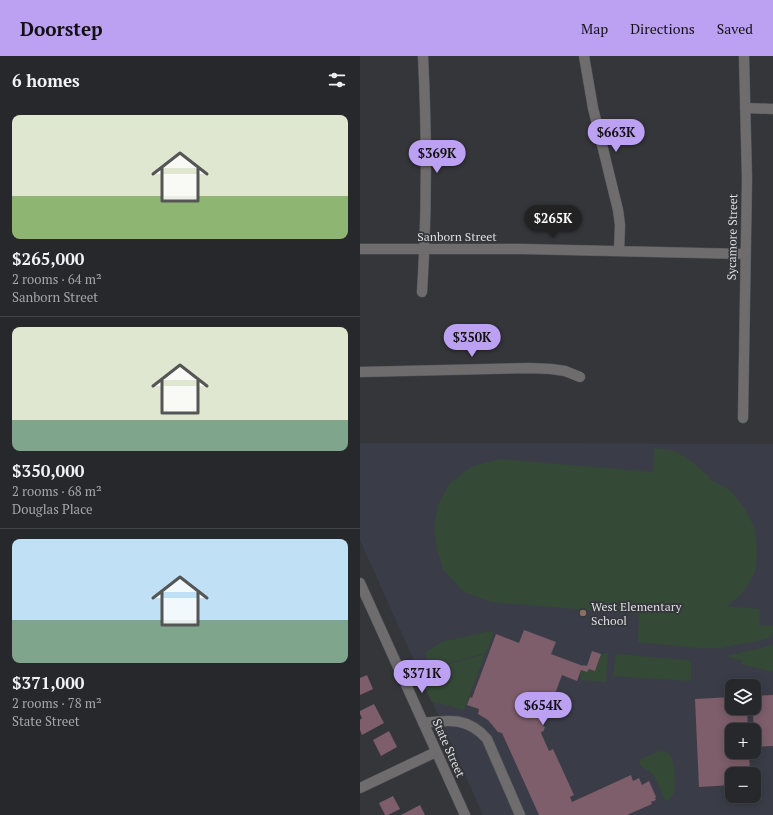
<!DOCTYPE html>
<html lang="en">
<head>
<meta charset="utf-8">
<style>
	:root { --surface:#27282c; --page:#2f3034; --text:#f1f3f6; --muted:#a4a6a9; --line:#434448; --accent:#bca0f2 }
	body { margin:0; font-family:"PT Serif",serif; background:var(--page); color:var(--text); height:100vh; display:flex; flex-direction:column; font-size:15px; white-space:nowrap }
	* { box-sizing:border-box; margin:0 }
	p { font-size:13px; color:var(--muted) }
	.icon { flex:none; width:22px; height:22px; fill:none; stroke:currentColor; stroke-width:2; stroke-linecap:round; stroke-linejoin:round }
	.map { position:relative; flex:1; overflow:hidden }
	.sheet { display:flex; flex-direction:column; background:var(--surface); width:360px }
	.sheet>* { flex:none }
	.controls { position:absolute; left:365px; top:623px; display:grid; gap:8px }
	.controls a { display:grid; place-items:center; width:36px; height:36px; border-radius:8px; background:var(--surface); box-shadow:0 2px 10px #0003,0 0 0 1px var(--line); font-size:20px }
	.price { position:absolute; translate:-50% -34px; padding:0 9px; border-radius:14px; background:var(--accent); color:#111; font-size:13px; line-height:26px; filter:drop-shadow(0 1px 2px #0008) }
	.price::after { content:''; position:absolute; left:50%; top:24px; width:12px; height:9px; margin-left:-6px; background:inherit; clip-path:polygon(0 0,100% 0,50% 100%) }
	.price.selected { background:#222; color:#fff }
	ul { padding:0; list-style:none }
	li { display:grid; align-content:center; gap:8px; height:212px; padding:0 12px }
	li+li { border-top:1px solid var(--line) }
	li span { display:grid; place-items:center; height:124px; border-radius:8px; color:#555 }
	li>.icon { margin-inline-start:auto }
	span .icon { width:72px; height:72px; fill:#fffc; stroke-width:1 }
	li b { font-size:17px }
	h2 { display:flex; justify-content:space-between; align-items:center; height:48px; padding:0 12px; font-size:17px }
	header { display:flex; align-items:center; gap:24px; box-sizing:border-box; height:56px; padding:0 20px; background:var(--accent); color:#111 }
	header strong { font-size:19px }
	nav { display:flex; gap:22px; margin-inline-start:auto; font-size:14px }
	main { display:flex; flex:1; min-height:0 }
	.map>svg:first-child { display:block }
	.built { fill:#3a3d47; fill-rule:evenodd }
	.green { fill:#354937 }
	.building { fill:#7d5e6a }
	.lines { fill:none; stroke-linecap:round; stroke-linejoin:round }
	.minor-casing { stroke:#525458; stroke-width:11 }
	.minor { stroke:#6e6c6c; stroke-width:10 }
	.education-dot { fill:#8d6e63; stroke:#34363a; stroke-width:1.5 }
	.labels { text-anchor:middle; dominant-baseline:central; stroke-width:3.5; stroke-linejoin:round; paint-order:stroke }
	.street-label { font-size:12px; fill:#dcdde0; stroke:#34363a }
	.poi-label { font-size:12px; fill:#dcdde0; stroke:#34363a; text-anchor:start }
</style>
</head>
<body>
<header>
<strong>Doorstep</strong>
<nav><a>Map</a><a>Directions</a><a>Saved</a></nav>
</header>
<main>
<section class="sheet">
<h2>6 homes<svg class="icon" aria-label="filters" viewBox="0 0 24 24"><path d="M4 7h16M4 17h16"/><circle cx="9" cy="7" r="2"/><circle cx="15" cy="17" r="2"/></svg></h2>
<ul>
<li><span style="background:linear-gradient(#dfe7d0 65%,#8fb573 0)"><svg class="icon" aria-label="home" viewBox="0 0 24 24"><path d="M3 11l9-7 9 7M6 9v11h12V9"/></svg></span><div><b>$265,000</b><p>2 rooms · 64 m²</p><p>Sanborn Street</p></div></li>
<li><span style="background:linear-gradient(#dfe7d0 75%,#7fa58c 0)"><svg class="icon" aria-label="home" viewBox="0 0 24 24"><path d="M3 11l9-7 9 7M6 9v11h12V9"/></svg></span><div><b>$350,000</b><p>2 rooms · 68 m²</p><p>Douglas Place</p></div></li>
<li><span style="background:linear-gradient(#bfe0f5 65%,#7fa58c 0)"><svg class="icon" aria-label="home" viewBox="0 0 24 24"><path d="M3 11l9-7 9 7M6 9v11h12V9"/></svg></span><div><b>$371,000</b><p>2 rooms · 78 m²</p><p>State Street</p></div></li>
</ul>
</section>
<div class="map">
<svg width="413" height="759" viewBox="0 0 413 759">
	<rect width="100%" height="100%" fill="#34363a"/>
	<path class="built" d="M 0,387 L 413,388 L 413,759 L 123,759 L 0,484 ZM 372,630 L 394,630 L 394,652 L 372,652 ZM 372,674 L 394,674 L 394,696 L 372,696 ZM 372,718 L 394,718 L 394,740 L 372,740 Z"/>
	<path class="green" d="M 294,392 C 302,393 309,393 316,396 C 329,402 340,413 351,422 L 347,422 L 370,434 L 385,453 L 395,473 L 397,495 L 396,513 L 388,529 L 379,541 L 366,550 L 400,553 L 399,570 L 407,569 L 413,570 L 413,578 L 408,583 L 359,592 L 337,592 L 278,586 L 279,558 L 131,546 L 104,536 L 84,515 L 77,495 L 74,471 L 78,449 L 90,427 L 111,411 L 139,403 L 293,416 Z
		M 130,575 L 134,576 L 133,578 L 126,597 L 65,613 L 62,610 L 69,607 L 65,597 L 81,586 Z
		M 413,589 L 413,616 L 380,608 L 383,605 L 367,601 L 369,599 L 375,598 Z
		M 248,597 L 246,626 L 221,624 L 220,617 L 221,614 L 227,616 L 229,613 L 235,615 L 241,598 Z
		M 125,598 L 104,654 L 71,645 L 59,618 L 61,616 Z
		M 256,598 L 326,604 L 331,605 L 331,625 L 253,620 Z
		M 299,695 C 302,695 305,695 308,697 C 315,702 316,728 314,735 C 313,740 310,743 306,746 L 293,718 L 281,710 L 279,704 Z"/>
	<path class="building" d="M 164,574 L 196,586 L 191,598 L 223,610 L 223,609 L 227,610 L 232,595 L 241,598 L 235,615 L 229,613 L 227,616 L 221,614 L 217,625 L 202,619 L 183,670 L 185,671 L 183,676 L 182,675 L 181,677 L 189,695 L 193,693 L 214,739 L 210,741 L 212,746 L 271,719 L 273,725 L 279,722 L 282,729 L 289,725 L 296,741 L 295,742 L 296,744 L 291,746 L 292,748 L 267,759 L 179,759 L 142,677 L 138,676 L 128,664 L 118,658 L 119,653 L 107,649 L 110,641 L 112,642 L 136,578 L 159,587 Z
		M 7,619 L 13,633 L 0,639 L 0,622 Z
		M 413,639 L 413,690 L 394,691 L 393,652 L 394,652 L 394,640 Z
		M 372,641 L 372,652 L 387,652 L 388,674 L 372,674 L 372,696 L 389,696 L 390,718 L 372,718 L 372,729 L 339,731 L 335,643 Z
		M 14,648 L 24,667 L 2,679 L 0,674 L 0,664 L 2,662 L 0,658 L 0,655 Z
		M 29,675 L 37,691 L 21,700 L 13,684 Z
		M 33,740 L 40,753 L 28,759 L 25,759 L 19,747 Z
		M 60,749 L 65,759 L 41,759 Z"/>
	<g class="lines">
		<g class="minor-casing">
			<path id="minor" d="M 224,0 L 233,52 L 258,154 L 260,169 L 259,195
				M 385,52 L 413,53
				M 0,193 L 163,193 L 385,198
				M 62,236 C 67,157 67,79 63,0
				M 0,316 L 169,312 L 191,313 L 205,315 L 220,321
				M 383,362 L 387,123 L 384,0
				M 0,527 L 105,759
				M 63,667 C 89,664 108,661 127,683 L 160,759
				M 0,732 L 76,696"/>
		</g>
		<use href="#minor" class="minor"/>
	</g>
	<circle class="education-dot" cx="223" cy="557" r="4"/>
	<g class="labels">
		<g class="street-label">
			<text x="97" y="180">Sanborn Street</text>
			<text transform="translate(372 181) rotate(-89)">Sycamore Street</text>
			<text transform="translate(89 692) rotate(66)">State Street</text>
		</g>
		<g class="poi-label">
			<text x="231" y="550">West Elementary<tspan x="231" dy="14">School</tspan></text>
		</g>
	</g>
</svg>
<div class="controls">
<a><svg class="icon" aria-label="layers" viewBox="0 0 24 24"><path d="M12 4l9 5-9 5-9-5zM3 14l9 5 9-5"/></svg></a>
<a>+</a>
<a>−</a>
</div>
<b class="price" style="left:256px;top:97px">$663K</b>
<b class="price" style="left:77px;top:118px">$369K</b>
<b class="price selected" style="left:193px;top:183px">$265K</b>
<b class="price" style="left:112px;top:302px">$350K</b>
<b class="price" style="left:62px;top:638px">$371K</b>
<b class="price" style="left:183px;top:670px">$654K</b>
</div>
</main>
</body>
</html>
